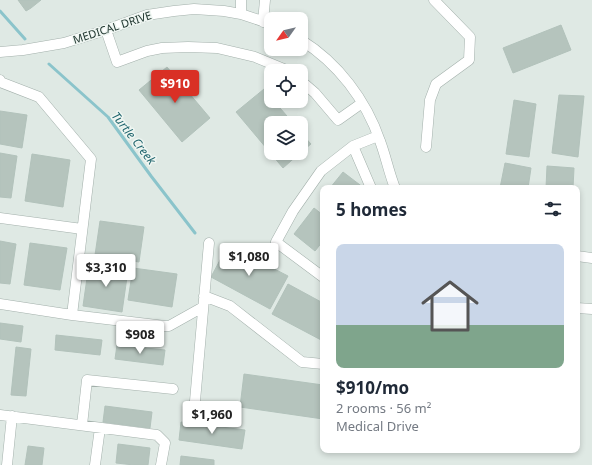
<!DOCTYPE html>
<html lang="en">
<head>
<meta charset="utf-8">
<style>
	:root { --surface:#fff; --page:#f6f6f7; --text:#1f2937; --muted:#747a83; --accent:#d93025 }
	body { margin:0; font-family:"Noto Sans",sans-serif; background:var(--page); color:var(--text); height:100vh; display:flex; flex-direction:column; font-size:15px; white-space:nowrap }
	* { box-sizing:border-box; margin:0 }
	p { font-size:13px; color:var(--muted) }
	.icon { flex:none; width:22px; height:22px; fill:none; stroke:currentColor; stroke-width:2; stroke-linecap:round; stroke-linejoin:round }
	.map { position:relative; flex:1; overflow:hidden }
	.sheet { position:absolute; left:320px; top:185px; width:260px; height:268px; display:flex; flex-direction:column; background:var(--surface); border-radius:8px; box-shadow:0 2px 6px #0003 }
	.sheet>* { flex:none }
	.needle { width:26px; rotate:236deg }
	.fabs { position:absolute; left:264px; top:12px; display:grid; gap:8px }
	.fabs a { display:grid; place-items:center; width:44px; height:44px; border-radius:8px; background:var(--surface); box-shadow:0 2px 6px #0003; font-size:20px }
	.price { position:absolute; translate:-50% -34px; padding:0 9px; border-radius:4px; background:#fff; color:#222; font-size:13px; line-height:26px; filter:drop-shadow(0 1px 2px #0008) }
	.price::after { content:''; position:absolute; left:50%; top:24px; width:12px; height:9px; margin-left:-6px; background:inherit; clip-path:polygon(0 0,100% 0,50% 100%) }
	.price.on { background:var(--accent); color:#fff }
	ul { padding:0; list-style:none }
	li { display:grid; align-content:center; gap:8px; height:212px; padding:0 16px }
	li span { display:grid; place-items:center; height:124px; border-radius:8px; color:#555 }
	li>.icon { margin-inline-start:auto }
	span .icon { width:72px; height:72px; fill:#fffc; stroke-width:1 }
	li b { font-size:17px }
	h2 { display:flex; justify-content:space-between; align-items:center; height:48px; padding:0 16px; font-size:17px }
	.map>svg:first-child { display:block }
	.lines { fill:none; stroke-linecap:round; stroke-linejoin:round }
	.stream { stroke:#8bc4cb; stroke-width:3 }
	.building { fill:#b5c4bd; stroke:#b2c2bb }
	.minor-casing { stroke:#a3b0ab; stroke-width:11 }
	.minor { stroke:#fff; stroke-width:10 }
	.labels { text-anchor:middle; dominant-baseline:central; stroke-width:3; stroke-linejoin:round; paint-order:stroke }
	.street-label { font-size:11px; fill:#223831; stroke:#eff6f2 }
	.water-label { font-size:12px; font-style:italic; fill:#21666e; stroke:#eff6f2 }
</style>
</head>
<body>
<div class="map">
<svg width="592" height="465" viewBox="0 0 592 465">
	<rect width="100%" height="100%" fill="#dfe9e4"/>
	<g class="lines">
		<path class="stream" d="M 0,11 L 25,39
			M 49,64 L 108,117 L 151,176 L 195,233"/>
	</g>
	<path class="building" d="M 18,0 L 41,0 L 31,8 L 26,11 Z
		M 561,25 L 571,50 L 513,73 L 503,48 Z
		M 167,67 L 210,118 L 182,142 L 139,90 Z
		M 264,89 L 271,97 L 271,101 L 274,101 L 293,123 L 271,123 L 271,153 L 300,153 L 283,168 L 236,112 Z
		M 559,95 L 584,96 L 578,157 L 552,153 Z
		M 514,100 L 536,104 L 529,157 L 506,154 Z
		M 0,111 L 27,115 L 22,148 L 0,144 Z
		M 301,133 L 311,144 L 301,152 Z
		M 0,153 L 17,156 L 11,198 L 0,197 Z
		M 32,154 L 70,160 L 63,207 L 25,201 Z
		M 505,163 L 531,168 L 528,188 L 500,188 Z
		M 547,166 L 574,168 L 573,188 L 546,188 Z
		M 343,172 L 364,188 L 330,188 Z
		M 314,208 L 323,215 L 323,241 L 315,251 L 294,234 Z
		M 100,221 L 144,227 L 139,262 L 95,255 Z
		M 0,241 L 16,244 L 10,284 L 0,283 Z
		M 30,243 L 67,248 L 60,290 L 24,285 Z
		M 228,245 L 288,276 L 270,309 L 211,277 Z
		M 89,264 L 128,270 L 122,312 L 83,306 Z
		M 133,268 L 177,274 L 172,307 L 128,300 Z
		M 288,284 L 323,303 L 323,341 L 272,314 Z
		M 0,323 L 23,326 L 21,342 L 0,339 Z
		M 56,335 L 102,340 L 100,355 L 55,350 Z
		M 117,345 L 165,350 L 163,365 L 115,359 Z
		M 16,347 L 31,349 L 26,396 L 11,395 Z
		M 244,374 L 323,385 L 323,419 L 240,407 Z
		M 105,406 L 152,412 L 150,428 L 103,422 Z
		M 181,422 L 245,430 L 242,449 L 179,440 Z
		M 118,444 L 150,448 L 148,465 L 134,465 L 116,463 Z
		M 28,446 L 44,448 L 42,465 L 25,465 Z
		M 181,456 L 214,460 L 214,465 L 180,465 Z"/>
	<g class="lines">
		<g class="minor-casing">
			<path id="minor" d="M 241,14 L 241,0
				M 263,22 L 265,0
				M 106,30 L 117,62 L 147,51 L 162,48 L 188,47 L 217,48 L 255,57 L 289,71
				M 301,40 C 338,63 366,100 380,141 C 386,157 389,173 395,188
				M 0,52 L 23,50 L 64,43 L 106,30 L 147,15 L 174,11 L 194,9 L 224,11 L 241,14 L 271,24
				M 0,80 L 0,82 L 39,97 L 91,159 L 72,315
				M 301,81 L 315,93 L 338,120 L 362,103
				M 353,146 L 371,188
				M 426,147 L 430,100 L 436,84 L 469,60 L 470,37 L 434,0
				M 0,218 L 82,229
				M 577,256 L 592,258
				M 323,277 L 276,242 L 293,211 L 321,171 L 353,146 L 378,136
				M 204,296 L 230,306 L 302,362 L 323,364
				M 0,304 L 72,315 L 165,326 L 169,326 L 203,307
				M 577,308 L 592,309
				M 195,401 L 209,243
				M 0,415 L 157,435 L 165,443 L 161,465
				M 82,425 L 87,380 L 173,389
				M 7,465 L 12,416
				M 95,465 L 100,428"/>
		</g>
		<use href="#minor" class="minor"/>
	</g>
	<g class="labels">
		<g class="street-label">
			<text transform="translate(112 27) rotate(-18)">MEDICAL DRIVE</text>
		</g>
		<g class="water-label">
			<text transform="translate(134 138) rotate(52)">Turtle Creek</text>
		</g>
	</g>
</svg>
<div class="fabs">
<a><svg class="needle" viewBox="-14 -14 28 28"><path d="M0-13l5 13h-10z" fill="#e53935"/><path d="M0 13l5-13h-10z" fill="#747a83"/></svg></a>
<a><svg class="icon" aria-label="locate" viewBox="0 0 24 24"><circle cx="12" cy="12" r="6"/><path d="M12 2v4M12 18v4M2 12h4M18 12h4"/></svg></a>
<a><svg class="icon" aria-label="layers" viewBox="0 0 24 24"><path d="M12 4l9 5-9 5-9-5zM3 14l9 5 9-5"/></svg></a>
</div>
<b class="price on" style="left:175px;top:104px">$910</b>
<b class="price" style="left:249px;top:277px">$1,080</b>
<b class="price" style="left:106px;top:288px">$3,310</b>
<b class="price" style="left:140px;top:355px">$908</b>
<b class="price" style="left:212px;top:435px">$1,960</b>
<section class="sheet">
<h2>5 homes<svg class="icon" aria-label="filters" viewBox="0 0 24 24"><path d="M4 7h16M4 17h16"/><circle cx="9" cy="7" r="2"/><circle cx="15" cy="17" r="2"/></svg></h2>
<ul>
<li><span style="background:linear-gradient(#c9d6e8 65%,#7fa58c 0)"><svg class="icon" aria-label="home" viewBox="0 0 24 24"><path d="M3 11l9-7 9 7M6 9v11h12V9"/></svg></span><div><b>$910/mo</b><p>2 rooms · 56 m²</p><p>Medical Drive</p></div></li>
</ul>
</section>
</div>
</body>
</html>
